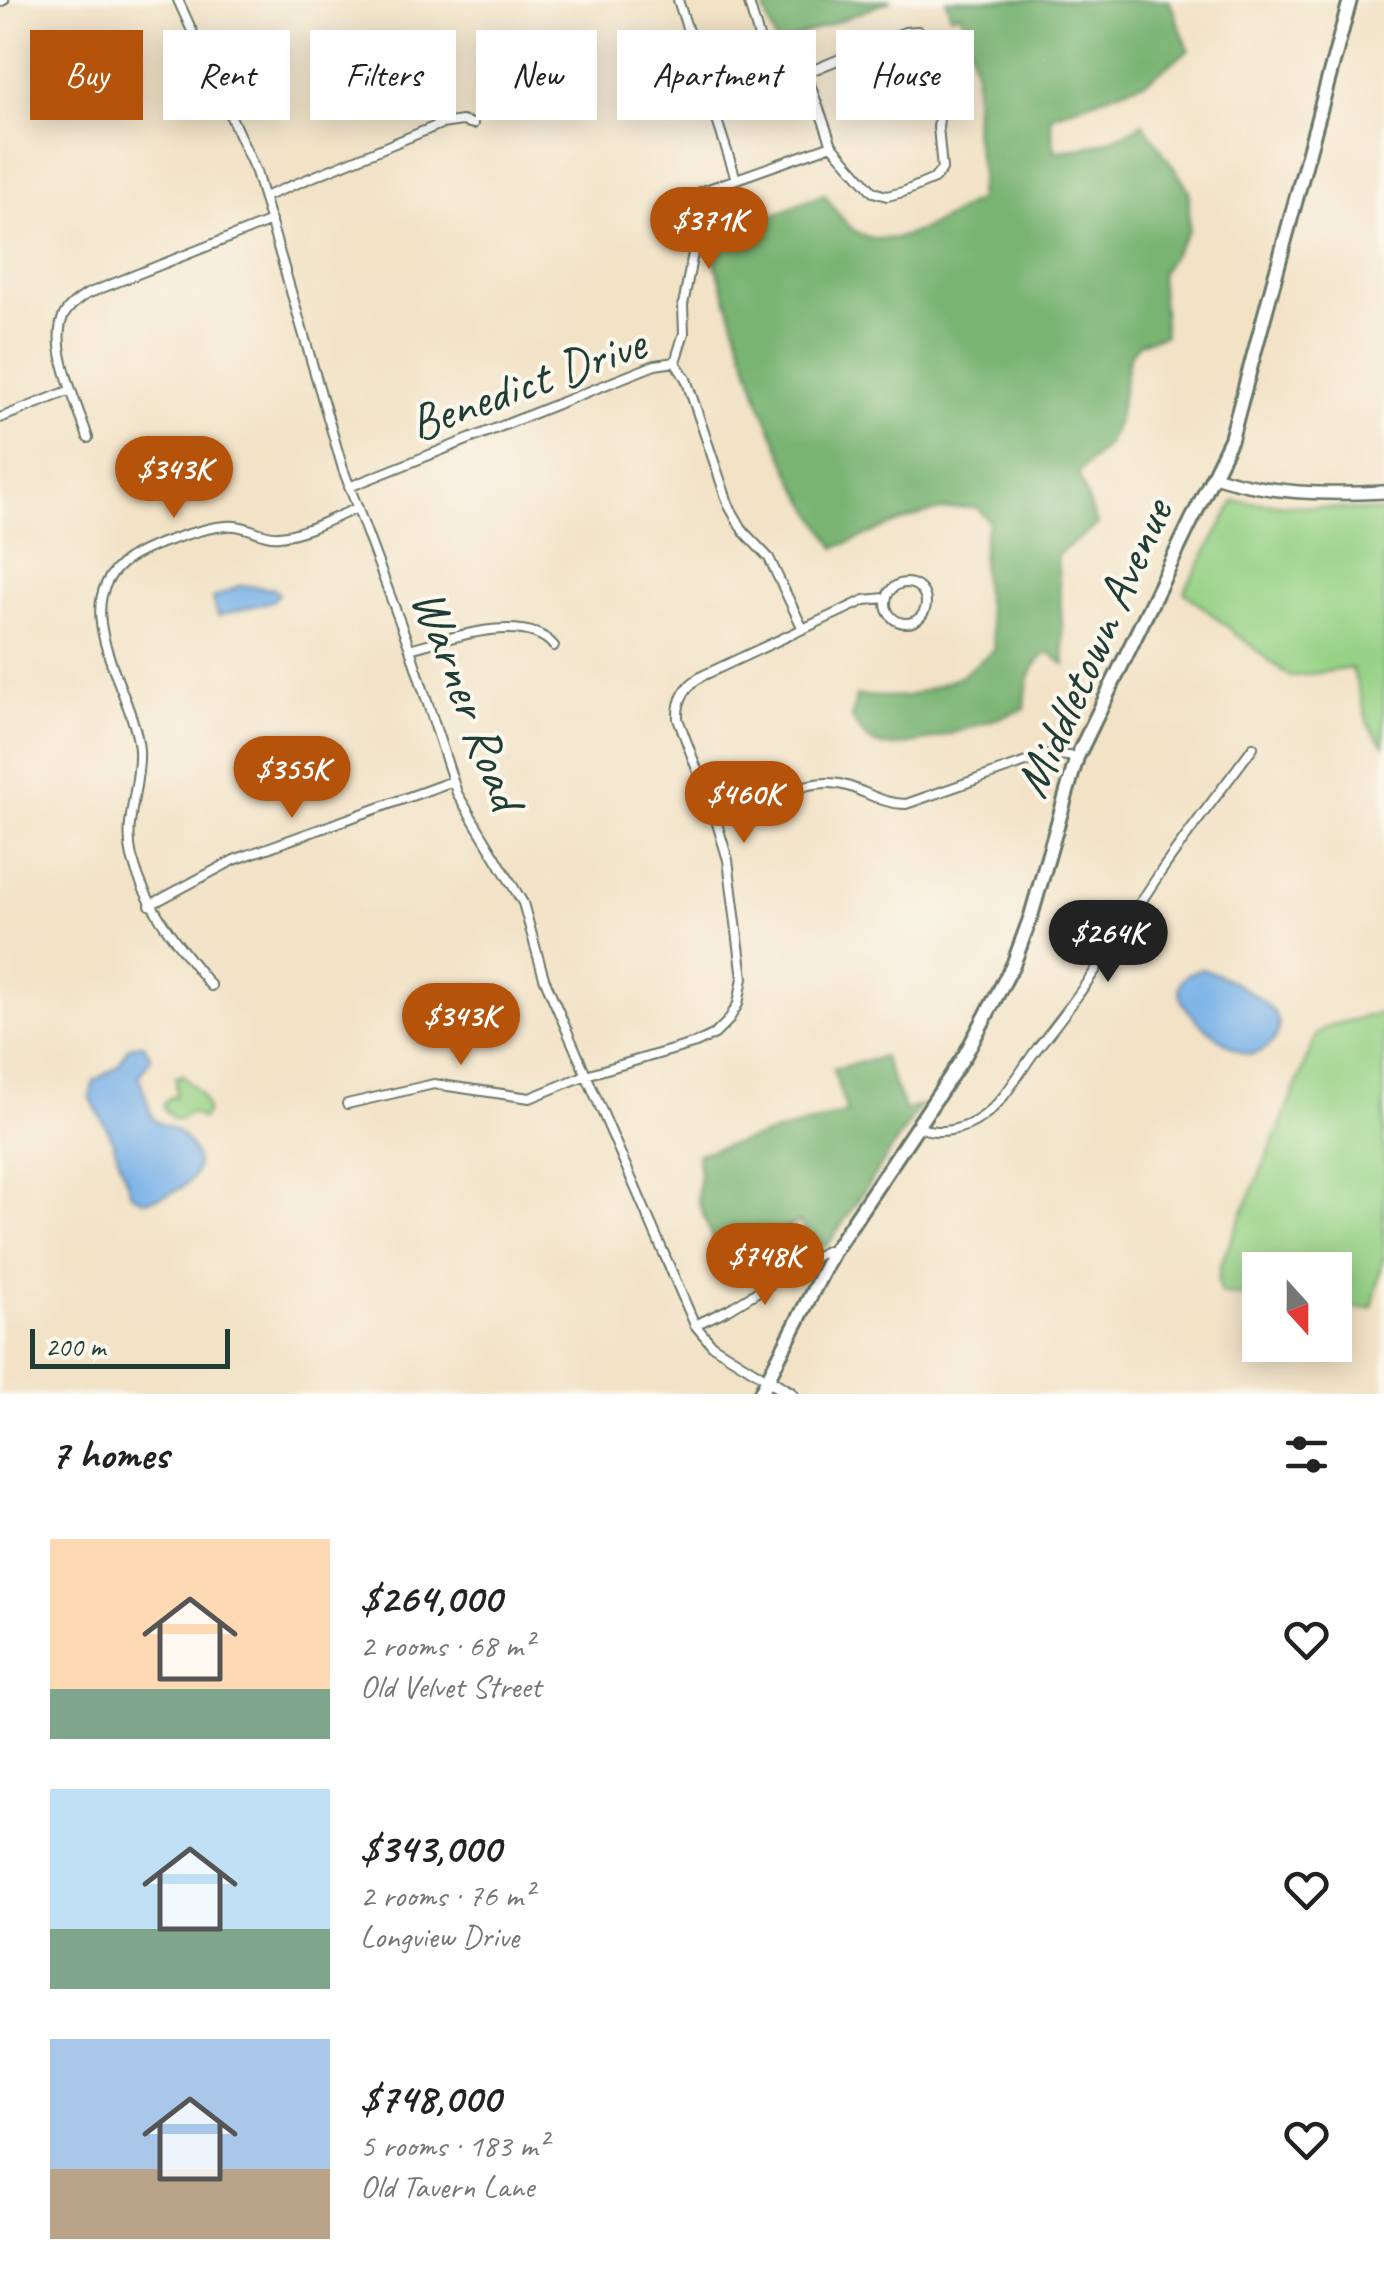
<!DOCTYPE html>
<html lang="en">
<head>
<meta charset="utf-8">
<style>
	:root { --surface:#fff; --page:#f2f2f2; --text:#222; --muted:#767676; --accent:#b45309 }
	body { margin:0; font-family:Caveat,sans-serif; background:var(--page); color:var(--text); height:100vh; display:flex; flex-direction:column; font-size:38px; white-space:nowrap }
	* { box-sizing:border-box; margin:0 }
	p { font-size:32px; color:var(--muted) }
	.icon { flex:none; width:55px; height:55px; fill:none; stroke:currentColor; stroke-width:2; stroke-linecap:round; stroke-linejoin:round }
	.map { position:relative; height:1394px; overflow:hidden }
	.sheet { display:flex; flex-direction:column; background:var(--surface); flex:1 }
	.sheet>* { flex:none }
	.hud { position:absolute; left:30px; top:30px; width:1325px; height:90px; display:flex; gap:20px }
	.needle { width:65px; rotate:159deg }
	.fabs { position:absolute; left:1242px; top:1252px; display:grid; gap:20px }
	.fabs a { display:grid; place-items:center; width:110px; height:110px; border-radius:0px; background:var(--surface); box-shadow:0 5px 25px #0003; font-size:50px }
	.scale { position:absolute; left:30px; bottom:25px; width:200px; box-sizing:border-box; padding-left:10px; border:5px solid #1f3d34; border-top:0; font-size:28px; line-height:35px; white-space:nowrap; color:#1f3d34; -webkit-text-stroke:8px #fbf7ec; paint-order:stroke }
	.price { position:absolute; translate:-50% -85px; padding:0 22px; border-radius:35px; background:var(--accent); color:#fff; font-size:32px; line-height:65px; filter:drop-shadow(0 2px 5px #0008) }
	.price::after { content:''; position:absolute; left:50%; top:60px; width:30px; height:22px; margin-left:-15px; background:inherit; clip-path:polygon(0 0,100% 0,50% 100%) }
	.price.on { background:#222; color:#fff }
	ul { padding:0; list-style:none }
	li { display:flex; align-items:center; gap:30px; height:250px; padding:0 50px }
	li span { display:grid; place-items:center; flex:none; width:280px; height:200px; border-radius:0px; color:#555 }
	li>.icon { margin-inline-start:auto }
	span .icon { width:120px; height:120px; fill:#fffc; stroke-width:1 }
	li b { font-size:42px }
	h2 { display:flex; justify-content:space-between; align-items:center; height:120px; padding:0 50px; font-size:42px }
	.chip { padding:0 35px; border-radius:0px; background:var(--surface); box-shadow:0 5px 25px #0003; font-size:35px; line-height:90px }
	.chip.on { background:var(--accent); color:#fff }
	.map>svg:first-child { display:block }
	.green { fill:#97d286; stroke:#5b885d; stroke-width:2.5 }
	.forest { fill:#79b473; stroke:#4c7854; stroke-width:2.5 }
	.water { fill:#78b1e8; stroke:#4c778e; stroke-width:2.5 }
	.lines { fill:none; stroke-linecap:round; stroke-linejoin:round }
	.street-casing { stroke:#697767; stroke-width:12 }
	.secondary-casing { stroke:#697767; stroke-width:16 }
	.primary-casing { stroke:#697767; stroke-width:18 }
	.street { stroke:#fff; stroke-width:8 }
	.secondary { stroke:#fff; stroke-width:11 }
	.primary { stroke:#fff; stroke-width:12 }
	.labels { text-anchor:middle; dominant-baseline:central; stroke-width:8; stroke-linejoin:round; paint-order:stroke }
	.street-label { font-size:50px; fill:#1f3d34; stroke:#fbf7ec }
</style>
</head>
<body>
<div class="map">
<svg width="1384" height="1394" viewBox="0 0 1384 1394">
	<rect width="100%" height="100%" fill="#fbf7ec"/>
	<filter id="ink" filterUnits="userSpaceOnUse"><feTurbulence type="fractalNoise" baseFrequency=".01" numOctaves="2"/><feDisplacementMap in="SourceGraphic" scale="20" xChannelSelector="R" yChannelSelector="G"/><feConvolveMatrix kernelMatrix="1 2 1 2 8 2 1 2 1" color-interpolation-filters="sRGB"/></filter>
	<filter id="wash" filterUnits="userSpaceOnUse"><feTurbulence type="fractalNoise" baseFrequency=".0048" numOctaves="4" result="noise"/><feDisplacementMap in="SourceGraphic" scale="40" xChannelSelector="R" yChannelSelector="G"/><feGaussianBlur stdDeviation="2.25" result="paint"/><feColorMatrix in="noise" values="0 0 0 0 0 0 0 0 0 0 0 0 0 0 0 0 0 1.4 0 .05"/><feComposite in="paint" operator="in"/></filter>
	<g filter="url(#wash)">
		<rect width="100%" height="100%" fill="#f2e2c6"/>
		<path class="green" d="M 1235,501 L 1384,512 L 1384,745 L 1369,726 L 1352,668 L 1290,677 L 1184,592 Z
			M 1384,1012 L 1384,1256 L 1372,1308 L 1335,1308 L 1335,1270 L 1260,1270 L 1260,1298 L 1221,1293 L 1218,1283 L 1220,1265 L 1278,1132 L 1316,1035 L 1328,1026 Z
			M 184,1075 C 194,1093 201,1084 207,1111 L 202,1119 L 190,1112 L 180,1119 L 173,1119 L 163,1107 L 167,1099 L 176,1096 L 176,1077 Z"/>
		<path class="forest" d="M 761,0 L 892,0 L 777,45 Z
			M 946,0 L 1169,0 L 1189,50 L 1147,81 L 1050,116 L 1055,151 C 1088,149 1115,141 1143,123 L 1189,190 L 1189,230 L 1160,274 L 1165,335 L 1139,343 L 1129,357 L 1118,419 L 1108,444 L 1078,473 L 1097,525 L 1057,555 L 1065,665 L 1049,652 C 1028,666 1026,685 1025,709 C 994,719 906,753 879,745 C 866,741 858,730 852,718 L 856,696 L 906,697 L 960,677 L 995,649 C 987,601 974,568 989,521 L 977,508 C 930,503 877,532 835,548 L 794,481 L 761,405 L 708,241 L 824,194 C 831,204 839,216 848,225 C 884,261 942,219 977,200 L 981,174 L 974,132 L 976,73 L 961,13 L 951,16 Z
			M 883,1057 L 905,1111 L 921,1105 L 828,1245 L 816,1247 L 800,1222 L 719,1257 L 697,1198 L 700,1173 L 697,1154 L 847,1113 L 833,1069 Z"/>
		<path class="water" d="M 241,585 L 274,589 L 279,594 L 272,601 L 218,616 L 213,598 Z
			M 1200,969 C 1219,972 1268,999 1277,1018 C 1286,1037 1258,1062 1241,1052 C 1217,1039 1143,988 1200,969 Z
			M 139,1044 L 144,1044 L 151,1058 L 139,1076 L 152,1117 C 159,1126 170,1125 179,1133 C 219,1172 185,1192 145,1201 L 131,1194 L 111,1136 L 90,1097 L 94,1081 L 118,1066 L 128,1048 Z"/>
	</g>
	<g filter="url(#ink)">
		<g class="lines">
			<g class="street-casing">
				<path id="street" d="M 178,0 L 256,172 L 343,469 L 410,649 L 457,793 L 523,903 L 544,978 L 695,1325 L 712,1345 L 767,1379
					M 678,0 L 736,179
					M 748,0 L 761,44
					M 0,2 L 4,0
					M 918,31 L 928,40 L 944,78 L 938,127 L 942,169 L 934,179 L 903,192 L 887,196 L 873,192 L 832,145 L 806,73 L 905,32 Z
					M 714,110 L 806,73
					M 264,197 L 441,124 L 462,121 L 473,124
					M 675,362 L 684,333 L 683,305 L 694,248 L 689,209 L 692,199 L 700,192 L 832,145
					M 0,418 L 71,390
					M 88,438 C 79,407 48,346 64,315 C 69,306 78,300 87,294 L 271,221
					M 349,487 L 655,365 L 675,362 L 686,379 L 729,506 L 744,532 L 769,558 L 803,629
					M886 603a20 20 0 1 1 40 0a20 20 0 1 1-40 0Z
					M 410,649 C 446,639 526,611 554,646
					M 716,820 C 748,808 798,781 830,783 C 858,784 876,804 906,804 L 1049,754 L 1077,757
					M 150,905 L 234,860 L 453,781
					M 211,986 C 179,946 145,907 132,857 C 123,822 141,785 139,750 C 135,693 62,605 127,560 C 147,546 210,524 235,526 C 250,527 264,538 279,536 C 305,534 334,517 358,508
					M 347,1104 L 434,1084 L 530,1098 L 586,1075 L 696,1043 L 715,1034 L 728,1021 L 738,1004 L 743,978 L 728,860 L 716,820 L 678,719 C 677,700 685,686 702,676 L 865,600 L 885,598
					M 917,1126 C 936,1136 965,1130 982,1117 C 1007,1099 1020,1070 1039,1046 C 1085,990 1122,930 1162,870 C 1191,828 1223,788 1253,747
					M 695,1325 L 729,1309 L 816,1256 L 826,1251 L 833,1252"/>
			</g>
			<g class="secondary-casing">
				<path id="secondary" d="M 1214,476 C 1268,494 1328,495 1384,492
					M 767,1379 L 791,1394"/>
			</g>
			<g class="primary-casing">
				<path id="primary" d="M 760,1394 L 833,1252 L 965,1055 L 1013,965 L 1031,916 L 1077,757 L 1231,439 L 1350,0"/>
			</g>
			<use href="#street" class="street"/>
			<use href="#secondary" class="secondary"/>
			<use href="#primary" class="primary"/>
		</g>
	</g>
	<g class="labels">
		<g class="street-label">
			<text transform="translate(527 383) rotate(-20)">Benedict Drive</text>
			<text transform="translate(1093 648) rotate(-66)">Middletown Avenue</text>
			<text transform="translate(468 699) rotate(69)">Warner Road</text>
		</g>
	</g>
</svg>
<div class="fabs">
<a><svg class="needle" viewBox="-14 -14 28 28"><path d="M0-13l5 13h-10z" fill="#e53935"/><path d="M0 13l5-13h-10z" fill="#767676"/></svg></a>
</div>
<div class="scale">200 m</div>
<b class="price" style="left:709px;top:272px">$371K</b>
<b class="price" style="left:174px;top:521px">$343K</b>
<b class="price" style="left:292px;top:821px">$355K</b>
<b class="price" style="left:744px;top:846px">$460K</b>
<b class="price on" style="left:1108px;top:985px">$264K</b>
<b class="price" style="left:461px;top:1068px">$343K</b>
<b class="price" style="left:765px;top:1308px">$748K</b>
<div class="hud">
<a class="chip on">Buy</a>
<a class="chip">Rent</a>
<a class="chip">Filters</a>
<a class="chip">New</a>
<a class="chip">Apartment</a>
<a class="chip">House</a>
</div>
</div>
<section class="sheet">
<h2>7 homes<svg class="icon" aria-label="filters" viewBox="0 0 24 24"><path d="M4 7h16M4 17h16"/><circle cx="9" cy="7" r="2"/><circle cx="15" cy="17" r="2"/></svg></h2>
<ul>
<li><span style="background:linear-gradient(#ffd9b3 75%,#7fa58c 0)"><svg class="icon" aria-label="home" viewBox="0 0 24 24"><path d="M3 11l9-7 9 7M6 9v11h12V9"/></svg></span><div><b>$264,000</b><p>2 rooms · 68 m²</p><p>Old Velvet Street</p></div><svg class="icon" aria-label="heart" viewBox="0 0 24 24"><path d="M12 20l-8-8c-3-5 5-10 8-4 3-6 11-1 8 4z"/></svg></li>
<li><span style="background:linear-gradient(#bfe0f5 70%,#7fa58c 0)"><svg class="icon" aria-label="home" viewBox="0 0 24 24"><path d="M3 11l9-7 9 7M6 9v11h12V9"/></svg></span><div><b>$343,000</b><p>2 rooms · 76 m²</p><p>Longview Drive</p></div><svg class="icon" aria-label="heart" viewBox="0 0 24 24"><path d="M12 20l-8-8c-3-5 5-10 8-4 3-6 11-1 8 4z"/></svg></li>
<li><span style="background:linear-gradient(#a9c7e8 65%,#b9a48a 0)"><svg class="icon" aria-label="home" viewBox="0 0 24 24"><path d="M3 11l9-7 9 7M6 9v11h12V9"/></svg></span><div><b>$748,000</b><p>5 rooms · 183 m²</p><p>Old Tavern Lane</p></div><svg class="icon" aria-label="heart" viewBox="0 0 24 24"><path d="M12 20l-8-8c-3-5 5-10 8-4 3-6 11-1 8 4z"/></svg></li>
</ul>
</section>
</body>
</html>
